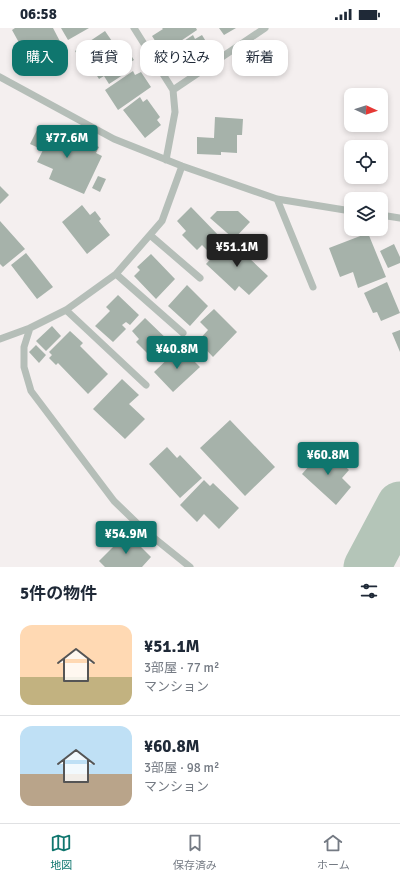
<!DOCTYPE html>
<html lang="ja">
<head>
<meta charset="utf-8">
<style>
	:root { --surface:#fff; --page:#f6f6f7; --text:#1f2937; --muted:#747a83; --line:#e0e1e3; --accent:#0f766e }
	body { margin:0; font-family:Signika,"Noto Sans JP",sans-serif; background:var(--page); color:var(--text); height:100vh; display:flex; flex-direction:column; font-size:15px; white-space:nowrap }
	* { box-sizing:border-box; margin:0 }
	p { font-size:13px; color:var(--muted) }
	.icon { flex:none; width:22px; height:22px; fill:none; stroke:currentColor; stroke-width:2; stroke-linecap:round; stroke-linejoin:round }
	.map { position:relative; height:539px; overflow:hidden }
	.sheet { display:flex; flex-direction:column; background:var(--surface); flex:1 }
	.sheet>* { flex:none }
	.hud { position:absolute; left:12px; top:12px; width:376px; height:36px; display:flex; gap:8px }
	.needle { width:26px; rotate:93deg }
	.buttons { position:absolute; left:344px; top:60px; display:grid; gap:8px }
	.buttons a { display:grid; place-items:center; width:44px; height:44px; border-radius:8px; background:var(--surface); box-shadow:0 2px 6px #0003; font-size:20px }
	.price { position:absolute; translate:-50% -34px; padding:0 9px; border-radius:4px; background:var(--accent); color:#fff; font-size:13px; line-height:26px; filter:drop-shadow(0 1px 2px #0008) }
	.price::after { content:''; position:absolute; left:50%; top:24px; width:12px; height:9px; margin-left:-6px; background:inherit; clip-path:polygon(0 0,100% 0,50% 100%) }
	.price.active { background:#222; color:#fff }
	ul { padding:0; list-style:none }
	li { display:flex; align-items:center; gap:12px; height:100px; padding:0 20px }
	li+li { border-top:1px solid var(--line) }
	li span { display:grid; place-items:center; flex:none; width:112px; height:80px; border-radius:12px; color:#555 }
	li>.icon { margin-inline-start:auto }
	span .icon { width:48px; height:48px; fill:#fffc; stroke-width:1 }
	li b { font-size:17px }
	h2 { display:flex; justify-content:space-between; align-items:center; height:48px; padding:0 20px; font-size:17px }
	.pill { padding:0 14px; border-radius:12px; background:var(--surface); box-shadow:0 2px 6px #0003; font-size:14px; line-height:36px }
	.pill.active { background:var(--accent); color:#fff }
	.status { display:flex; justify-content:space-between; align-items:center; height:28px; padding:0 20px; background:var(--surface); direction:ltr }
	.status svg { height:11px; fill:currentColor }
	.tab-bar { display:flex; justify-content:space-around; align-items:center; height:56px; border-top:1px solid var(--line); background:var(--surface); font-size:11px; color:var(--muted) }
	.tab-bar a { display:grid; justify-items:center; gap:2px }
	.tab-bar .active { color:var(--accent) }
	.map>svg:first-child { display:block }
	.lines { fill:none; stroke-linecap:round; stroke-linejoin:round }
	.river { stroke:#b4c5b8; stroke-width:47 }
	.building { fill:#a6b2aa }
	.minor { stroke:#b5beb8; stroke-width:7 }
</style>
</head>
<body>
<div class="status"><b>06:58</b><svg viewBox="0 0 49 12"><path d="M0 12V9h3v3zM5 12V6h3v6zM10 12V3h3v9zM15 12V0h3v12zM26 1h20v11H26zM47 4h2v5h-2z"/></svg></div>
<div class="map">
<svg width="400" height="539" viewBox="0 0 400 539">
	<rect width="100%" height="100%" fill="#f4efef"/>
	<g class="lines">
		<path class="river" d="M 367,539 L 400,477"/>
	</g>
	<path class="building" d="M 15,0 L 53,0 L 65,23 L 33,40 L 12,2 Z
		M 61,0 L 89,0 L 68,12 Z
		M 162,0 L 196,0 L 197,2 L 163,25 L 152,8 L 163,1 Z
		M 219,0 L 236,0 L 224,7 Z
		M 105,3 L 116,19 L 85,39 L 75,23 Z
		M 193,7 L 195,11 L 202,7 L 213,25 L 187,41 L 182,33 L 178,35 L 170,22 Z
		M 125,18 L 134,32 L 122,39 L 126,45 L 109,56 L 104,48 L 99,51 L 92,40 Z
		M 133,43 L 135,47 L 141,44 L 151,59 L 118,82 L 105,62 Z
		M 140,69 L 143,74 L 147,71 L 160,89 L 157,92 L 161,97 L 145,110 L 123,82 Z
		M 215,89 L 243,91 L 242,107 L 237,107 L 237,125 L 221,124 L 221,127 L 197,126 L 197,109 L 214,110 Z
		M 39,98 L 66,110 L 68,105 L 99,119 L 96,125 L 102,128 L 84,166 L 49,151 L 53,141 L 37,134 L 43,122 L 30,116 Z
		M 98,148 L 106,151 L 100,164 L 92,160 Z
		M 0,158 L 9,167 L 0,176 Z
		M 82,177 L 90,187 L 95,183 L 101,191 L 99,193 L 110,207 L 87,226 L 62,194 Z
		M 191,179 L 222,211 L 209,224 L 202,217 L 197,222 L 182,207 L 186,203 L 177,193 Z
		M 217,183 L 238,183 L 250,194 L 234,211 L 210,190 Z
		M 0,193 L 25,221 L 3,239 L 0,236 Z
		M 368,205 L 386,249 L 358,260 L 353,244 L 340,249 L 329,220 Z
		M 229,211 L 268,248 L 249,267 L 239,258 L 235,263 L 206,236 Z
		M 394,216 L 400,229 L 400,235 L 388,240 L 380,223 Z
		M 26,225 L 53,259 L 37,271 L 11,237 Z
		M 151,226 L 175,251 L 156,271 L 134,248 L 140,242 L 137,239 Z
		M 387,254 L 400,285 L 381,293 L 377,284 L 373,285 L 364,265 Z
		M 187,257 L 208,278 L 190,298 L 168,278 Z
		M 118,267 L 139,287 L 130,297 L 126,294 L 122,297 L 126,301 L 113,314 L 95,298 L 110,283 L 106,279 Z
		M 214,281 L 237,304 L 213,329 L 198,313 L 208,302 L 200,294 Z
		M 145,290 L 172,316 L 155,333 L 136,314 L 139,311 L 132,303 Z
		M 52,298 L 61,308 L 46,323 L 36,313 Z
		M 400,302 L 400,324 L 392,305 Z
		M 70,303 L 83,315 L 80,318 L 108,346 L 88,366 L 58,335 L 56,337 L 49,330 L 52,327 L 49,324 Z
		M 36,317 L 46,327 L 39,335 L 29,324 Z
		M 175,324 L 179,329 L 185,324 L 200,339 L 173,364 L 154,344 Z
		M 122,351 L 139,367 L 129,376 L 145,391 L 125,411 L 93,381 Z
		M 230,392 L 275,439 L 245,468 L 200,420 Z
		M 167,419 L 177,430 L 180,427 L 202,450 L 180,470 L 149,436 Z
		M 325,420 L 349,442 L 342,450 L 351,459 L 336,477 L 302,446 Z
		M 204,452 L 210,458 L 213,455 L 239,480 L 219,501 L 204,486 L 197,494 L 180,477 Z
		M 127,505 L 151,529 L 142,539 L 105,539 L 99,533 Z"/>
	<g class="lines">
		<path class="minor" d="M 134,0 L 173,62 L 175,84 L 166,132
			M 0,49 L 114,111 L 182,138 L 277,171 L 351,183
			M 173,62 L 265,0
			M 182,138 L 162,193 L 116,246 L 66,282 L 30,300 L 24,319 L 24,339 L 31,363 L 114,473 L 144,502 L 190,539
			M 277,171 L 313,259
			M 381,187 L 400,190
			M 150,207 L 200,250
			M 116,246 L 183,305
			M 66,282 L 146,357
			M 0,311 L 30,300"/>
	</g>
</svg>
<div class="buttons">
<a><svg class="needle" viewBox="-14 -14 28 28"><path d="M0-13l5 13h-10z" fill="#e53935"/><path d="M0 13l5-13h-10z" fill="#747a83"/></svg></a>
<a><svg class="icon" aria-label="locate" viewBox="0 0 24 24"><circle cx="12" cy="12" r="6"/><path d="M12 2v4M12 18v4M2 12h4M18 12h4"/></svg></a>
<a><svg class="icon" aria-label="layers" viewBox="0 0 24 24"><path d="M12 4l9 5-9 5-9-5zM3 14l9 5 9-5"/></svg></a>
</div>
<b class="price" style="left:67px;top:131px">¥77.6M</b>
<b class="price active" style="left:237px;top:240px">¥51.1M</b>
<b class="price" style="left:177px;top:342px">¥40.8M</b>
<b class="price" style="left:328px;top:448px">¥60.8M</b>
<b class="price" style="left:126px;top:527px">¥54.9M</b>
<div class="hud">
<a class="pill active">購入</a>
<a class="pill">賃貸</a>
<a class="pill">絞り込み</a>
<a class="pill">新着</a>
</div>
</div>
<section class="sheet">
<h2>5件の物件<svg class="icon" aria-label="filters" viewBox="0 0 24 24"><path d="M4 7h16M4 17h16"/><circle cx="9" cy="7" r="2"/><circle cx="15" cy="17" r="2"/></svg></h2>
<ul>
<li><span style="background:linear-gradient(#ffd9b3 65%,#c2b280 0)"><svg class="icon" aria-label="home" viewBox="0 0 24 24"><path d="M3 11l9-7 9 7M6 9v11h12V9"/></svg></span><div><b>¥51.1M</b><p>3部屋 · 77 m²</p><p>マンション</p></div></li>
<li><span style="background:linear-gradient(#bfe0f5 60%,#b9a48a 0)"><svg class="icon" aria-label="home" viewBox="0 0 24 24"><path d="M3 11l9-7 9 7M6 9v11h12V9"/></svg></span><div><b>¥60.8M</b><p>3部屋 · 98 m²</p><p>マンション</p></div></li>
</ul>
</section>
<nav class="tab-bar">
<a class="active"><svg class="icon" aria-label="map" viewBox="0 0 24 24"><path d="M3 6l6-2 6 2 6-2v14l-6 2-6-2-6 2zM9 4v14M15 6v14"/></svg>地図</a>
<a><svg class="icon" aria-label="saved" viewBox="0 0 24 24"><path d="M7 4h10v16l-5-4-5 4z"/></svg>保存済み</a>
<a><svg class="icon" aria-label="home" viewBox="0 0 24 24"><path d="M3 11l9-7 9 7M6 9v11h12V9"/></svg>ホーム</a>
</nav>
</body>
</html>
